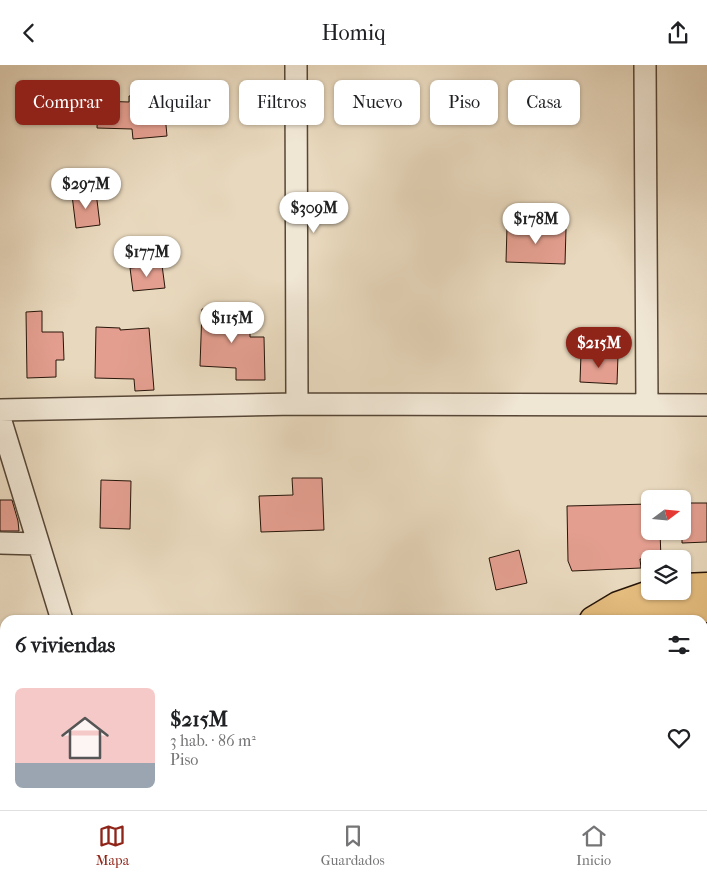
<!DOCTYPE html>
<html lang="es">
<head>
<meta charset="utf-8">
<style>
	:root { --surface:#fff; --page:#f6f6f6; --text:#202124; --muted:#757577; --line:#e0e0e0; --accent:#8f2418 }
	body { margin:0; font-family:"IM FELL French Canon",serif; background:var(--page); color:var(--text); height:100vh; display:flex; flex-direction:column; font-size:19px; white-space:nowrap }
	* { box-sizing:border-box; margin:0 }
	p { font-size:16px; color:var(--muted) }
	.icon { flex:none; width:28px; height:28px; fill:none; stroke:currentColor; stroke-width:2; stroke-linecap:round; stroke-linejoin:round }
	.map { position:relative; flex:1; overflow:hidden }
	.drawer { position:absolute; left:0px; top:550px; width:708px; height:195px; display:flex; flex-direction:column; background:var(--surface); border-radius:15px 15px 0 0; box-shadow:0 1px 4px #0004 }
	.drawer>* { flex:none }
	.hud { position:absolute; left:15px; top:15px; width:678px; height:45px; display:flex; gap:10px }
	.needle { width:32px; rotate:74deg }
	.fabs { position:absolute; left:641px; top:425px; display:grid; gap:10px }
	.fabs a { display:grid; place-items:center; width:50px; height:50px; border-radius:8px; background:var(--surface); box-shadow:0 1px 4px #0004; font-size:25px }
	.price { position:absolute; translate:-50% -42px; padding:0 11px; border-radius:18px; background:#fff; color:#222; font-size:16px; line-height:32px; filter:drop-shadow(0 1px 2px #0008) }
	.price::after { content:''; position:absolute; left:50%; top:30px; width:15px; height:11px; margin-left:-8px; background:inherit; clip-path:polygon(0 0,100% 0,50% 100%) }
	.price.selected { background:var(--accent); color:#fff }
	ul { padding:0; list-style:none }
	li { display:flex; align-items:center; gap:15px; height:125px; padding:0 15px }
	li span { display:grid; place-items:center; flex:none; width:140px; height:100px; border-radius:8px; color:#555 }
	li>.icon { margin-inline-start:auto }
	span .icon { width:60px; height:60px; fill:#fffc; stroke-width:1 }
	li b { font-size:21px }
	h2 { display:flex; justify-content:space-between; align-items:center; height:60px; padding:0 15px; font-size:21px }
	.tag { padding:0 18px; border-radius:8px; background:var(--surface); box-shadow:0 1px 4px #0004; font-size:18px; line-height:45px }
	.tag.selected { background:var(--accent); color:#fff }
	header { display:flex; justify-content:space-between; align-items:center; height:65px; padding:0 15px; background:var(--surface); font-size:22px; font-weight:600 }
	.dock { display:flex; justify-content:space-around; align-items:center; height:70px; border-top:1px solid var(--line); background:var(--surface); font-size:14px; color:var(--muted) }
	.dock a { display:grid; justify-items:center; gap:2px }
	.dock .selected { color:var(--accent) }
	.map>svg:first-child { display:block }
	.building { fill:#e39e8f; stroke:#271509 }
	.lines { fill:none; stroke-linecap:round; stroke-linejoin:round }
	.minor-casing { stroke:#574636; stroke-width:24 }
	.major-casing { stroke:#271509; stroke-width:29 }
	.minor { stroke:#f0e6d4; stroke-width:21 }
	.major { stroke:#e4bc7e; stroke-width:26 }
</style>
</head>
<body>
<header><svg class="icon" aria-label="back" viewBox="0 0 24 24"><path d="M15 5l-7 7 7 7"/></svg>Homiq<svg class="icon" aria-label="share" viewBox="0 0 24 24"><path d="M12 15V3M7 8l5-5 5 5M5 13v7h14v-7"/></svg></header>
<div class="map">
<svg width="707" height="745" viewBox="0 0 707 745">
	<rect width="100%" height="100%" fill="#e8d8bd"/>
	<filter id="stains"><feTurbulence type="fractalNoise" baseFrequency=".004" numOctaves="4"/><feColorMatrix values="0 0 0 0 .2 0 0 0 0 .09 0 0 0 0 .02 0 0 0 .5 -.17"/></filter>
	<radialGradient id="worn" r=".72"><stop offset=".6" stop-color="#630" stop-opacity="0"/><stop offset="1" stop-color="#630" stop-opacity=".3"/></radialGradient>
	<path class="building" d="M 163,28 L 167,71 L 133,74 L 132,64 L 97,63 L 98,36 L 129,37 L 129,31 Z
		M 96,127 L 100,160 L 76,163 L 72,130 Z
		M 507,162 L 566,164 L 565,199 L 506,197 Z
		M 162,200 L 165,223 L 133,226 L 130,203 Z
		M 202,244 L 226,245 L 226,248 L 250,248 L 250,272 L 264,272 L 265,315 L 236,315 L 236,303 L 200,301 Z
		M 42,246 L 42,267 L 63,267 L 64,295 L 56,295 L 56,312 L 27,313 L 26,247 Z
		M 96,262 L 120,263 L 120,265 L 149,263 L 154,325 L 135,326 L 134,314 L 95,313 Z
		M 581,289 L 618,290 L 617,319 L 580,317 Z
		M 292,413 L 322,413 L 324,465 L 261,467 L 259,431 L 293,430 Z
		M 101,415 L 131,416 L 130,464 L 100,463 Z
		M 0,435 L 12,435 L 18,456 L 19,466 L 0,466 Z
		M 682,438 L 707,438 L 707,477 L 682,478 Z
		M 650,439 L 650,466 L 660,466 L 661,494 L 640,494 L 641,503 L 572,506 L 568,496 L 567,441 Z
		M 519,485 L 527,518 L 496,525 L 489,493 Z"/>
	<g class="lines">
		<g class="minor-casing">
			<path id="minor" d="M 296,0 L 297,339
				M 645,0 L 647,339
				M 0,345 L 297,339 L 707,340
				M 0,353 L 62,555
				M 0,478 L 38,479
				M 0,618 L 5,618
				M 702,697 L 707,698
				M 702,715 L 707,716
				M 62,745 L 63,740"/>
		</g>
		<g class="major-casing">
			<path id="major" d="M 682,522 L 707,521
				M 593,555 L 618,540 L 658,526
				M 631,555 C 656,546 681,544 707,544
				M 535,745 L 535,740
				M 555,745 L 556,740"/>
		</g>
		<use href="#minor" class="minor"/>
		<use href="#major" class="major"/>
	</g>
	<rect width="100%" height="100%" filter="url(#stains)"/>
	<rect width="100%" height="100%" fill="url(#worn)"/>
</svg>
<div class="fabs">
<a><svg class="needle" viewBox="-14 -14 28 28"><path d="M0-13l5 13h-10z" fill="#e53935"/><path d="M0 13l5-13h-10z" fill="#757577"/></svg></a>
<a><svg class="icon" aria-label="layers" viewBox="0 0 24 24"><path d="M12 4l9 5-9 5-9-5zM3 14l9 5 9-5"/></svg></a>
</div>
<b class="price" style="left:86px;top:145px">$297M</b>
<b class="price" style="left:314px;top:169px">$309M</b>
<b class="price" style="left:536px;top:180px">$178M</b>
<b class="price" style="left:147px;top:213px">$177M</b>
<b class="price" style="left:232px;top:279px">$115M</b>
<b class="price selected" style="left:599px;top:304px">$215M</b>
<div class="hud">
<a class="tag selected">Comprar</a>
<a class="tag">Alquilar</a>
<a class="tag">Filtros</a>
<a class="tag">Nuevo</a>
<a class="tag">Piso</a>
<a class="tag">Casa</a>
</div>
<section class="drawer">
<h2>6 viviendas<svg class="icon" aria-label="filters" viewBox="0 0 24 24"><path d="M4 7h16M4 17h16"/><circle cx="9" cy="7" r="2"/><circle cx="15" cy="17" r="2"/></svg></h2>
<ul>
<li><span style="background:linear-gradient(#f6c9c9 75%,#9aa5b1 0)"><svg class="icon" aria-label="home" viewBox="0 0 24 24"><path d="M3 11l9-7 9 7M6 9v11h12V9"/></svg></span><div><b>$215M</b><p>3 hab. · 86 m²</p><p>Piso</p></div><svg class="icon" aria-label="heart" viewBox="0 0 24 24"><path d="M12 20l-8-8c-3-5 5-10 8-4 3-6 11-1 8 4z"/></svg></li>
</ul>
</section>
</div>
<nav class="dock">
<a class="selected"><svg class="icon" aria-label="map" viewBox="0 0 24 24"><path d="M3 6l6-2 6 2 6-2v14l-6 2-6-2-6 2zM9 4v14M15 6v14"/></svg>Mapa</a>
<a><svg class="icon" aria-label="saved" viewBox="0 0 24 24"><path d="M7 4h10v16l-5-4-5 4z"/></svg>Guardados</a>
<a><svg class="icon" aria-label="home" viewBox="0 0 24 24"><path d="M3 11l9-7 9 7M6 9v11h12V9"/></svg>Inicio</a>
</nav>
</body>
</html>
